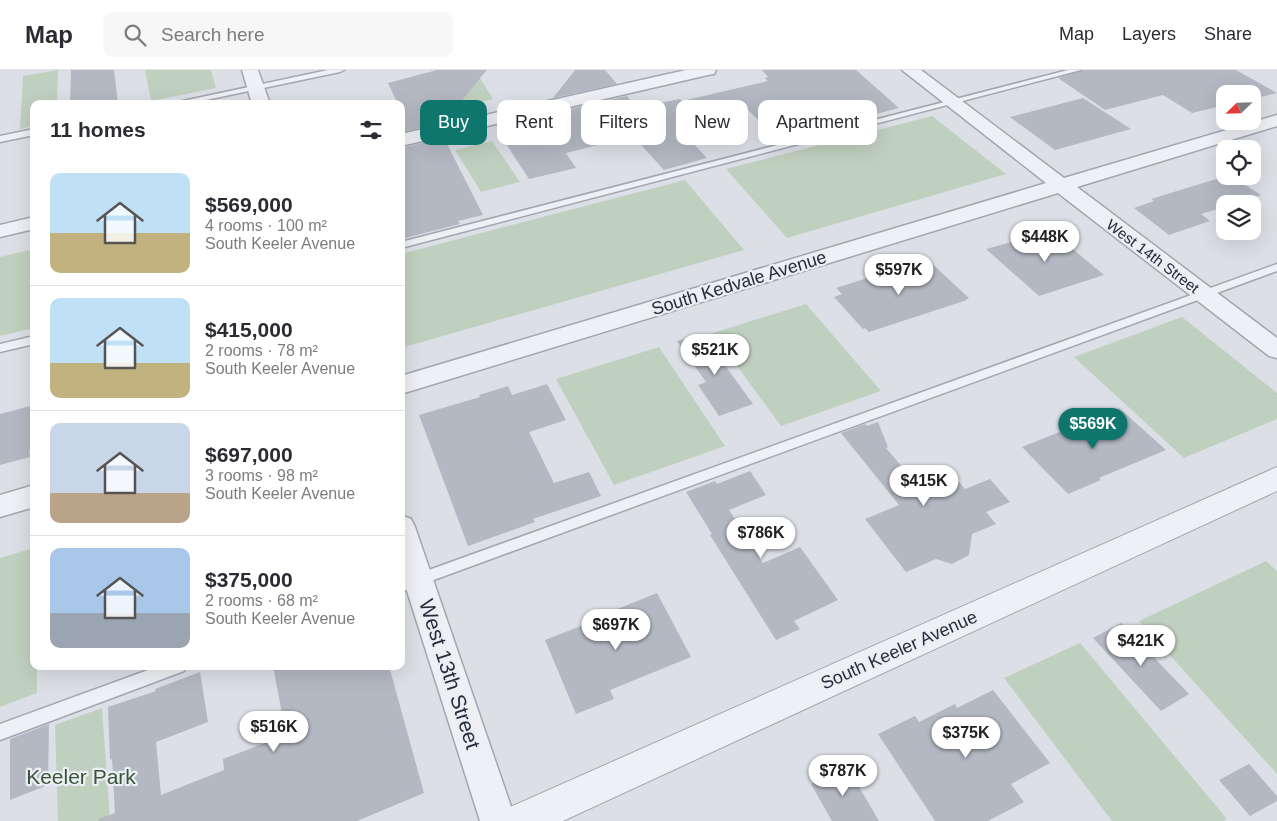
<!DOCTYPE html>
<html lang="en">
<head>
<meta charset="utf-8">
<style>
	:root { --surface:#fff; --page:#f7f7f7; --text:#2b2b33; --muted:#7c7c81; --line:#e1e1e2; --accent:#0f766e }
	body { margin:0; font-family:Arial,sans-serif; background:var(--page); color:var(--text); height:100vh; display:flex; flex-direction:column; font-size:19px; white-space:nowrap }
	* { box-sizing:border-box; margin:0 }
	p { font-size:16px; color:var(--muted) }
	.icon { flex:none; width:28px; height:28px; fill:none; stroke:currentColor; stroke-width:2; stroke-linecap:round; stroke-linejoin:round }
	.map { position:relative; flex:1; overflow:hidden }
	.details { position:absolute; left:30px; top:30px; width:375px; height:570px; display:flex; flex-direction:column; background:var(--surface); border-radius:10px; box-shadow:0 5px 20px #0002 }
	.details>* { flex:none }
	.top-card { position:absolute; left:420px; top:30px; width:475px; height:45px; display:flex; gap:10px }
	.needle { width:32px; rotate:247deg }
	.buttons { position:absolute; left:1216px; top:15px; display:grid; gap:10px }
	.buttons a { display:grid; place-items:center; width:45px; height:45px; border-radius:10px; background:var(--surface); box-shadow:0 5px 20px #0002; font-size:25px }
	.price { position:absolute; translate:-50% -42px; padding:0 11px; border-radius:18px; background:#fff; color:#222; font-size:16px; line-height:32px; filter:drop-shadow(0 1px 2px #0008) }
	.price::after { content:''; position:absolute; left:50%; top:30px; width:15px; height:11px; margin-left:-8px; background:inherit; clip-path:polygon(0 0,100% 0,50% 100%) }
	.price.current { background:var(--accent); color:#fff }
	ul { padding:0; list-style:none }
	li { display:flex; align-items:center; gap:15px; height:125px; padding:0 20px }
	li+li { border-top:1px solid var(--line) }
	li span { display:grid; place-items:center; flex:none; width:140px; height:100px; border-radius:10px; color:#555 }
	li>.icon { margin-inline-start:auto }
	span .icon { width:60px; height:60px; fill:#fffc; stroke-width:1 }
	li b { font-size:21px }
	h2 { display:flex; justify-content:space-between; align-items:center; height:60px; padding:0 20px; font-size:21px }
	.tag { padding:0 18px; border-radius:10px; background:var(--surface); box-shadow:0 5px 20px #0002; font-size:18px; line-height:45px }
	.tag.current { background:var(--accent); color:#fff }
	header { display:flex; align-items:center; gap:30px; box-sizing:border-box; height:70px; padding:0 25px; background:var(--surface); border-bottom:1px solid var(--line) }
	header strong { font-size:24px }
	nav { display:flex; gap:28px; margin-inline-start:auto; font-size:18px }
	.search { width:350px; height:45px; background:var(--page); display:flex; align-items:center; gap:12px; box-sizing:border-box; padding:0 18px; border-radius:10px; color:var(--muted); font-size:19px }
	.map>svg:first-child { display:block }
	.green { fill:#c0d0be }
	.building { fill:#b4b8c3 }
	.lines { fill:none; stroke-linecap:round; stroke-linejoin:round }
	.service-casing { stroke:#a2a6b0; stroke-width:3 }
	.minor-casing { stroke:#a2a6b0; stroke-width:3 }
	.tertiary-casing { stroke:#a2a6b0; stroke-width:2 }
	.service { fill:#eff0f5; fill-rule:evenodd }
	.minor { fill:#eff0f5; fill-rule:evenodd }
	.tertiary { fill:#eff0f5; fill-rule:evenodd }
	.labels { text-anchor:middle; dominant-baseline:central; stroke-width:4.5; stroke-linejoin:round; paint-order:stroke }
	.far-street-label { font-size:15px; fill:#262c3c; stroke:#ebeef4 }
	.street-label { font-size:18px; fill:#262c3c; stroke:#ebeef4 }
	.near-street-label { font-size:21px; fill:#262c3c; stroke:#ebeef4 }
	.near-park-label { font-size:21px; fill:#375734; stroke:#ebeef4 }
</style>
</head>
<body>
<header>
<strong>Map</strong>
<div class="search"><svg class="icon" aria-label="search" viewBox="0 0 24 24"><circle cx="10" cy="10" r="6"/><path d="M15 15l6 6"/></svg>Search here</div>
<nav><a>Map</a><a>Layers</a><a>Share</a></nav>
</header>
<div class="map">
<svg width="1277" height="751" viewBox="0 0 1277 751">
	<rect width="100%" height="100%" fill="#dcdfe6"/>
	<path class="green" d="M 58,0 L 57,34 L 34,34 L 34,56 L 20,59 L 23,6 Z
		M 145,0 L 211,0 L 216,18 L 151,31 Z
		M 441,0 L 475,0 L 493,29 L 462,36 Z
		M 932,46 L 1006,104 L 787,168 L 726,99 Z
		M 492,71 L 520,112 L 481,122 L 455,80 Z
		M 685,110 L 744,180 L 401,278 L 401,184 Z
		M 34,179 L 34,258 L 0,266 L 0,187 Z
		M 806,234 L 881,321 L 781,356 L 713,263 Z
		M 1182,247 L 1277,323 L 1277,349 L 1184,388 L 1074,287 Z
		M 659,277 L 725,376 L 614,415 L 556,309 Z
		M 34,478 L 34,596 L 37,596 L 37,623 L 0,637 L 0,488 Z
		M 1266,491 L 1277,501 L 1277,704 L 1139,551 Z
		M 1080,573 L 1227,749 L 1223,751 L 1112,751 L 1004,608 Z
		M 102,638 L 110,751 L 58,751 L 55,655 Z"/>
	<path class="building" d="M 71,0 L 114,0 L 118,34 L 70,34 Z
		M 437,0 L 487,0 L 443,53 L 401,62 L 401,34 L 398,34 L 388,13 Z
		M 575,0 L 605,0 L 617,14 L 553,28 Z
		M 762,0 L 856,0 L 899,38 L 822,58 L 809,45 L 804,44 L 761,53 L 748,40 L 677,56 L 707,88 L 664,100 L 633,66 L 566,83 L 576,98 L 529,109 L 506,74 L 520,70 L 539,46 L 627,26 L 635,36 L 656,31 L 659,33 L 680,29 L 682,31 L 768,11 L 765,8 L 768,7 Z
		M 1083,0 L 1236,0 L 1277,23 L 1252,29 L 1252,24 L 1225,24 L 1225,35 L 1192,43 L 1163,25 L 1105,40 L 1058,8 Z
		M 1083,28 L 1131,59 L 1055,80 L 1010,47 Z
		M 444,68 L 483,145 L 458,151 L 460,154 L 401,169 L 401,78 Z
		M 1226,106 L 1231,106 L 1261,125 L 1234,134 L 1225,134 L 1225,137 L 1201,144 L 1210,151 L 1169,165 L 1134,138 L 1154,131 L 1151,129 Z
		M 1051,161 L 1104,205 L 1039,226 L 986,179 Z
		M 927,189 L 969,228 L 966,230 L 967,230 L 869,262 L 865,258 L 863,259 L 834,227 L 842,224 L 836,218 Z
		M 703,264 L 732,305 L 753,334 L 719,346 L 698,315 L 706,312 L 677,271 Z
		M 547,314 L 566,350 L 529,362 L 554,413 L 589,402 L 601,426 L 533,449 L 535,452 L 468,476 L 419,345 L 480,327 L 479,325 L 508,316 L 512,325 Z
		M 34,335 L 34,379 L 29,381 L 30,387 L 0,395 L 0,344 Z
		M 1119,338 L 1166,380 L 1099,408 L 1101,410 L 1068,424 L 1022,377 Z
		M 878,352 L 888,377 L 886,378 L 920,418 L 953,405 L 965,419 L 990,409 L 1010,432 L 986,442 L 996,454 L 972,464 L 969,485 L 952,494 L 936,489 L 906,502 L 865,449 L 899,435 L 841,363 L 865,354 L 867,356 Z
		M 750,401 L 766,425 L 729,440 L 763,493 L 800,477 L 838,530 L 794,551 L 800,559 L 776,570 L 710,465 L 712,464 L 686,422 L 715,411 L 717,414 Z
		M 657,523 L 691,587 L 610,620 L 614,629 L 576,644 L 545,570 L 596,550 L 595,548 Z
		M 1121,553 L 1189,624 L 1161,641 L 1093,568 Z
		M 273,596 L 389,596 L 424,723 L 357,751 L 99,751 L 98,749 L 115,743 L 112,689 L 110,690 L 108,637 L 156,621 L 155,619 L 200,602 L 208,652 L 156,672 L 161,725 L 224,700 L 223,689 L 286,665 Z
		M 993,620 L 1050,693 L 1011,714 L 1024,732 L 988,751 L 935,751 L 878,664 L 915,646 L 919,652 L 955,634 L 957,638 Z
		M 49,654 L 48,715 L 10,730 L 10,669 Z
		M 1249,694 L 1277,726 L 1277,731 L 1250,746 L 1219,710 Z
		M 837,695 L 848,698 L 879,751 L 832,751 L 811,714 L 825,707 L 828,699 Z"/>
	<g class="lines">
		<g class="service-casing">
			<path id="service" d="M 328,0 L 344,0 L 340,2 L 187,34 L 169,34 Z
				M 1068,0 L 1081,0 L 401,178 L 401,172 Z
				M 34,59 L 34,65 L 0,72 L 0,66 Z
				M 1277,194 L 1277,201 L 401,522 L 401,510 Z
				M 34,266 L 34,274 L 0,282 L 0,274 Z
				M 159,596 L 186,596 L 184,601 L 0,670 L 0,654 Z"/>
		</g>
		<g class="minor-casing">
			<path id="minor" d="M 242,0 L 258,0 L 270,34 L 252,34 Z
				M 686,0 L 716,0 L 714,4 L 708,5 L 401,76 L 401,64 Z
				M 902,0 L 921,0 L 1064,108 L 1277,45 L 1277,56 L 1077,117 L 1277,268 L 1277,288 L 1269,286 L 1058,123 L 401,324 L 401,306 L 1046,113 Z
				M 34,147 L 34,159 L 0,167 L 0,155 Z
				M 34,415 L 34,437 L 0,447 L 0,425 Z
				M 401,445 L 411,449 L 415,457 L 516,751 L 480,751 L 401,502 Z"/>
		</g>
		<g class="tertiary-casing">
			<path id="tertiary" d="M 1277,397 L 1277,421 L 563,751 L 502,751 L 508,738 Z"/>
		</g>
		<use href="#service" class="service"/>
		<use href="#minor" class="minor"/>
		<use href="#tertiary" class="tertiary"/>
	</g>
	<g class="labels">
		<g class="far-street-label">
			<text transform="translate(1153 186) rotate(37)">West 14th Street</text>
		</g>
		<g class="street-label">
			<text transform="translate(739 213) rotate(-17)">South Kedvale Avenue</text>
			<text transform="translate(899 580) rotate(-24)">South Keeler Avenue</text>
		</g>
		<g class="near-street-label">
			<text transform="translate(450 604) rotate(72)">West 13th Street</text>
		</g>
		<g class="near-park-label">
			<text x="81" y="706">Keeler Park</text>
		</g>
	</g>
</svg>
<div class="buttons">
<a><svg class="needle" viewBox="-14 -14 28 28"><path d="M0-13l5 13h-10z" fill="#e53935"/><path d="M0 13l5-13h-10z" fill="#7c7c81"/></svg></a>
<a><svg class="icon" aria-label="locate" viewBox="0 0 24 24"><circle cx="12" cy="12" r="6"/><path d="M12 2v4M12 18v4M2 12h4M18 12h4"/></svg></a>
<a><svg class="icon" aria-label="layers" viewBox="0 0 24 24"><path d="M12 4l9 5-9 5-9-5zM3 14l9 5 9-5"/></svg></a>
</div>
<b class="price" style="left:1045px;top:193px">$448K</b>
<b class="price" style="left:899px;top:226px">$597K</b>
<b class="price" style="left:715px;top:306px">$521K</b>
<b class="price current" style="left:1093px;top:380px">$569K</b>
<b class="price" style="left:924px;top:437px">$415K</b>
<b class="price" style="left:761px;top:489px">$786K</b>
<b class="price" style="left:616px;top:581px">$697K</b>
<b class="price" style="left:1141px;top:597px">$421K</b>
<b class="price" style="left:274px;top:683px">$516K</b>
<b class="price" style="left:966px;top:689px">$375K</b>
<b class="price" style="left:843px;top:727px">$787K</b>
<div class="top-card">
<a class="tag current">Buy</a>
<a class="tag">Rent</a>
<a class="tag">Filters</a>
<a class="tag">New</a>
<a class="tag">Apartment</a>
</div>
<section class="details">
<h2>11 homes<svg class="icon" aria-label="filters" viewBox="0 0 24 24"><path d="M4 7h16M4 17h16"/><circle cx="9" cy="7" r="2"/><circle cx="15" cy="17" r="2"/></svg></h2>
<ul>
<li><span style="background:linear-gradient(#bfe0f5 60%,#c2b280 0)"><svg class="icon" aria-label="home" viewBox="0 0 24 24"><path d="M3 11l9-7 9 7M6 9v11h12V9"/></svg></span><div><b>$569,000</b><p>4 rooms · 100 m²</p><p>South Keeler Avenue</p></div></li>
<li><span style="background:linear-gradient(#bfe0f5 65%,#c2b280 0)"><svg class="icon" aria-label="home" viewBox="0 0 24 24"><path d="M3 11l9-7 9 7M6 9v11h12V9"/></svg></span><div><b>$415,000</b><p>2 rooms · 78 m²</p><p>South Keeler Avenue</p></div></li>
<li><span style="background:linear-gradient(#c9d6e8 70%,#b9a48a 0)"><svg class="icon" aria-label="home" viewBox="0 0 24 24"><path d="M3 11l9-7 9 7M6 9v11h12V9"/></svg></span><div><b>$697,000</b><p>3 rooms · 98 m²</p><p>South Keeler Avenue</p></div></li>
<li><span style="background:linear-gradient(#a9c7e8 65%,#9aa5b1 0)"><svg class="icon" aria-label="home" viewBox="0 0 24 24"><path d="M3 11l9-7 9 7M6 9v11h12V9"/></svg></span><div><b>$375,000</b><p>2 rooms · 68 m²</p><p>South Keeler Avenue</p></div></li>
</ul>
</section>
</div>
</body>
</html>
